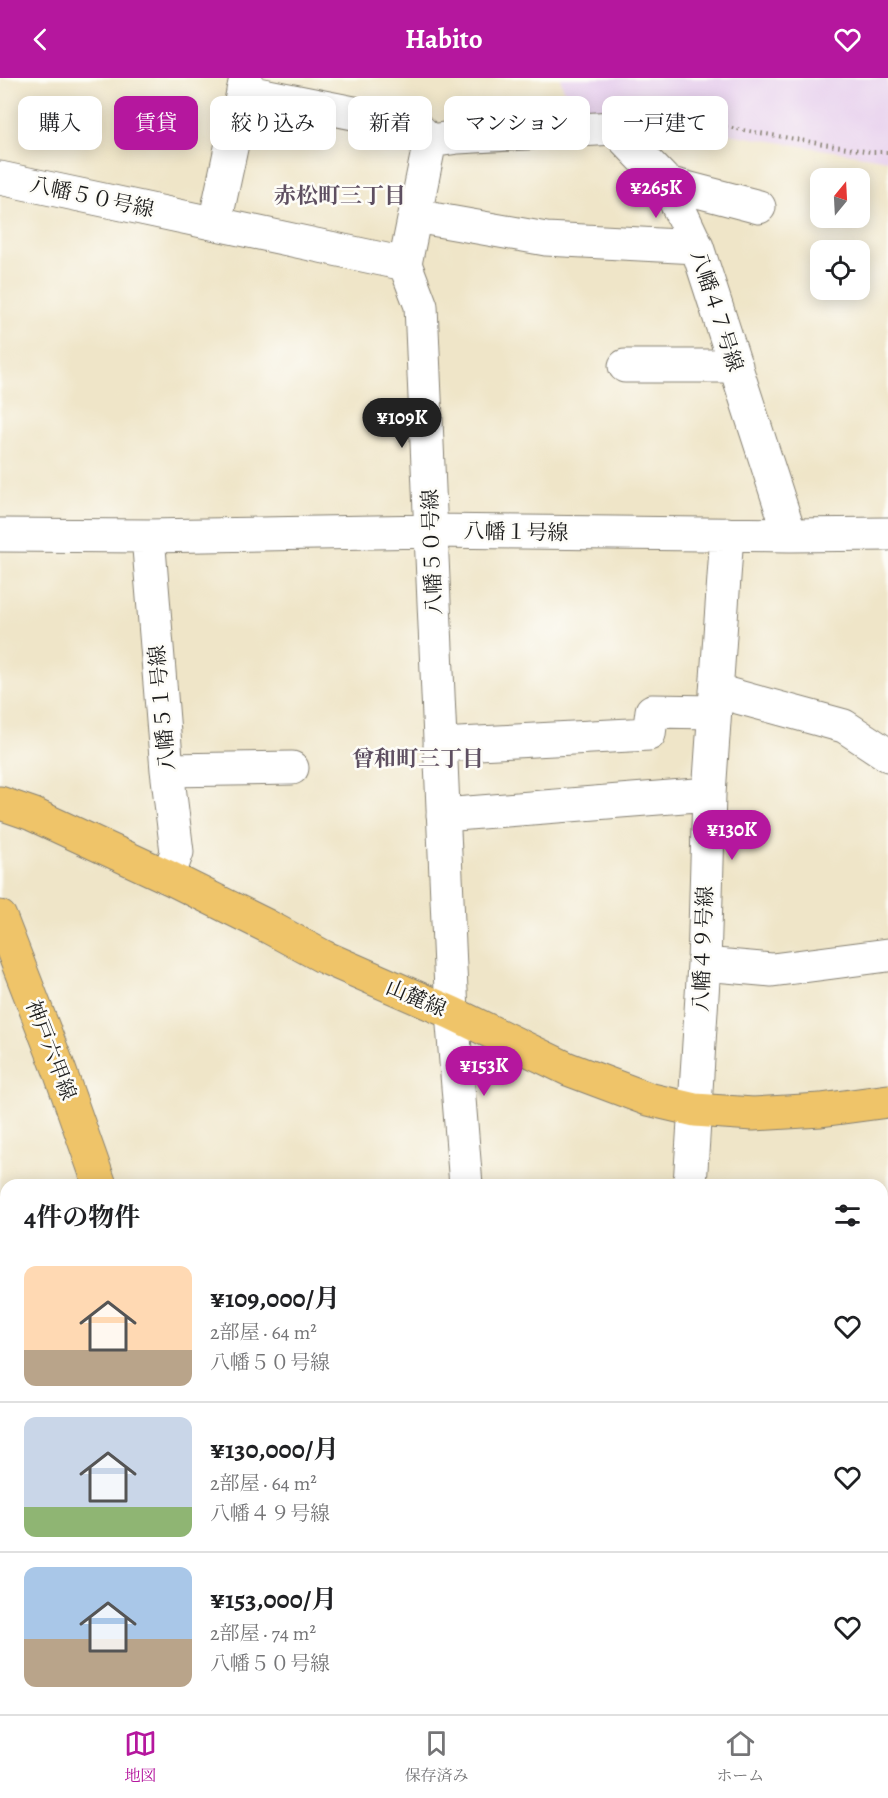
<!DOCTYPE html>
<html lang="ja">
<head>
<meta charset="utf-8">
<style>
	:root { --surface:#fff; --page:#f2f2f2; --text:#202124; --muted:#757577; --line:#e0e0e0; --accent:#b5179e }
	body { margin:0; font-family:Alegreya,"Noto Serif JP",serif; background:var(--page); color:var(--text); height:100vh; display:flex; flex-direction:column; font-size:22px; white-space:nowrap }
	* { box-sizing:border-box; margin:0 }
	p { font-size:20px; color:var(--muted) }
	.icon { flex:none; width:33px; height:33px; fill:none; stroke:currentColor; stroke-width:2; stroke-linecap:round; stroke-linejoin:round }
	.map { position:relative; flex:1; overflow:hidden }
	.panel { position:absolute; left:0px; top:1101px; width:888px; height:536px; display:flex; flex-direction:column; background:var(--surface); border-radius:18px 18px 0 0; box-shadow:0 3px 15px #0003 }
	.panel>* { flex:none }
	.banner { position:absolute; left:18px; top:18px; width:852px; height:54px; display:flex; gap:12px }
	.needle { width:39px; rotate:18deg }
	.buttons { position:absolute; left:810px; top:90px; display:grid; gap:12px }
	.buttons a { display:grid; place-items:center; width:60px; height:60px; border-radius:12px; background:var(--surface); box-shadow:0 3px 15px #0003; font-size:30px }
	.price { position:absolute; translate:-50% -51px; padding:0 14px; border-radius:21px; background:var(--accent); color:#fff; font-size:20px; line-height:39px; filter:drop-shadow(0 2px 3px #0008) }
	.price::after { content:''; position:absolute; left:50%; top:36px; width:18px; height:14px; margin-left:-9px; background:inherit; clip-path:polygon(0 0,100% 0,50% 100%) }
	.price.current { background:#222; color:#fff }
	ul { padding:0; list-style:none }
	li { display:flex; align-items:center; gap:18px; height:150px; padding:0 24px }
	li+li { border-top:2px solid var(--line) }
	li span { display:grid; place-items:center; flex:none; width:168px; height:120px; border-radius:12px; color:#555 }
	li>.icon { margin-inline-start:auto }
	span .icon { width:72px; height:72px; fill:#fffc; stroke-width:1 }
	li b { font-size:26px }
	h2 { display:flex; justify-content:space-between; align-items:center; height:72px; padding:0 24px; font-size:26px }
	.chip { padding:0 21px; border-radius:12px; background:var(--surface); box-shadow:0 3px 15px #0003; font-size:21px; line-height:54px }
	.chip.current { background:var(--accent); color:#fff }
	header { display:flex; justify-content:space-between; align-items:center; height:78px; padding:0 24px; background:var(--accent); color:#fff; font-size:27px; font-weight:700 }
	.tabs { display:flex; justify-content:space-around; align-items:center; height:84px; border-top:2px solid var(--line); background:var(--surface); font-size:16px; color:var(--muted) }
	.tabs a { display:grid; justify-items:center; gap:3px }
	.tabs .current { color:var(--accent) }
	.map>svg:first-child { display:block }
	.built { fill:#e8d2ee }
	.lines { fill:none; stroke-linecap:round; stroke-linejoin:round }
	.minor-casing { stroke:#868072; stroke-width:35 }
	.major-casing { stroke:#868072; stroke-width:35 }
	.path { stroke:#868072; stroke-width:4; stroke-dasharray:1.5 4.5; stroke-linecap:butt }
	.minor { stroke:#fff; stroke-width:33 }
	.major { stroke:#efc469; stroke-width:33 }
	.labels { text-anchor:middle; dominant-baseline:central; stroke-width:5; stroke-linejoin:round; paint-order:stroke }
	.street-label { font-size:21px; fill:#1c1c1c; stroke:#fdfcf7 }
	.neighbourhood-label { font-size:22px; font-weight:bold; fill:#5e4f61; stroke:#fdfcf7 }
</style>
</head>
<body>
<header><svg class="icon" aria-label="back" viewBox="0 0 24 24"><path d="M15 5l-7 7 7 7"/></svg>Habito<svg class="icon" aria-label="heart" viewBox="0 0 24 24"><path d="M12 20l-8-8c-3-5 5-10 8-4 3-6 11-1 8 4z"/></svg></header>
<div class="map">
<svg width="888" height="1636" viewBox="0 0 888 1636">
	<rect width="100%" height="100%" fill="#fdfcf7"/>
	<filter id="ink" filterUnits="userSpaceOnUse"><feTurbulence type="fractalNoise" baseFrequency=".0167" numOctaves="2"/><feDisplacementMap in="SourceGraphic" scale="12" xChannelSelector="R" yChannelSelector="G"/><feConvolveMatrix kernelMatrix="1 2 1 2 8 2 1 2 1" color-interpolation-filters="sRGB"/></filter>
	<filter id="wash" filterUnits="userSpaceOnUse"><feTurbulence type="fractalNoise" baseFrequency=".008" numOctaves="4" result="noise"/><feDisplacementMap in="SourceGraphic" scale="24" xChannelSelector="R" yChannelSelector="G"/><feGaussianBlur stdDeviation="1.35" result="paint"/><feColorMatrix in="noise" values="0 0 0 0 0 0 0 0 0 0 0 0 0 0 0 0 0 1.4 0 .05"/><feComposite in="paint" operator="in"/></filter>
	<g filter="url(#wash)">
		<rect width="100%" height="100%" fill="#efe5c8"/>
		<path class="built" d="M 560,0 L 888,0 L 888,82 L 693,50 L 575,46 Z"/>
	</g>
	<g filter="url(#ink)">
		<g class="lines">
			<g class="minor-casing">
				<path id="minor" d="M 243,13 L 414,47 L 430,63
					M 614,50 L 687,42
					M 0,100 L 405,186 L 421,228 L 452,935 L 466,1107
					M 667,105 L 759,129
					M 415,138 L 546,161 L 697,169
					M 215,145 L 246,0
					M 405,186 L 430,63 L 458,59 L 614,50 L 667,105 L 697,169 L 790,457
					M 625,288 L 736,288
					M 0,457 L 148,458 L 431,453 L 790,457 L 888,456
					M 148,458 L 167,692 L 177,774 L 168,799
					M 716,613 L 844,648 L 888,677
					M 440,667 L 649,656 L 652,633 L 714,634
					M 167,692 L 292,690
					M 443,737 L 709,716
					M 704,886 L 772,892 L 888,877
					M 690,1107 L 704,886 L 709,716 L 727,456
					M 882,1184 L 888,1183
					M 0,1327 L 6,1328
					M 882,1335 L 888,1334
					M 882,1524 L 888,1524
					M 264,1630 L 265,1636
					M 658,1636 L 671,1630
					M 882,1636 L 884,1586"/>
			</g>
			<g class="major-casing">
				<path id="major" d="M 0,725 L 32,736 L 168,799 L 267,848 L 324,879 L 452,935 L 568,991 L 648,1021 L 695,1032 L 753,1036 L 821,1032 L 888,1023
					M 0,839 L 59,991 L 100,1107
					M 476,1630 L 482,1636"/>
			</g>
			<path class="path" d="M 714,47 L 870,74 L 888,74"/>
			<use href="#minor" class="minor"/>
			<use href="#major" class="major"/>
		</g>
	</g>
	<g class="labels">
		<g class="street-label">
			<text transform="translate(92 119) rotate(12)">八幡５０号線</text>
			<text transform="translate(717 233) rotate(72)">八幡４７号線</text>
			<text transform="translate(516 454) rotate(1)">八幡１号線</text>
			<text transform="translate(432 474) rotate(-92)">八幡５０号線</text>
			<text transform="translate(162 630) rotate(-95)">八幡５１号線</text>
			<text transform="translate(703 871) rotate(-88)">八幡４９号線</text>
			<text transform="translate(416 920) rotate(23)">山麓線</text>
			<text transform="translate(51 972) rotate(69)">神戸六甲線</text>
		</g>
		<g class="neighbourhood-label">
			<text x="340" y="118">赤松町三丁目</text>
			<text x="418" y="681">曾和町三丁目</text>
		</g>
	</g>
</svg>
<div class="buttons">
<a><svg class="needle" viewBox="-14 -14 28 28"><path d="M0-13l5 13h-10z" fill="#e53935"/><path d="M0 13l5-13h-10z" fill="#757577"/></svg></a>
<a><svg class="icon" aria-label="locate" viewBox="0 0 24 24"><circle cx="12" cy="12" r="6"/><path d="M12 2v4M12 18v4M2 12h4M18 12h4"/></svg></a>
</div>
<b class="price" style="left:656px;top:141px">¥265K</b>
<b class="price current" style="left:402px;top:371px">¥109K</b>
<b class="price" style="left:732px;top:783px">¥130K</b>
<b class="price" style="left:484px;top:1019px">¥153K</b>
<div class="banner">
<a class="chip">購入</a>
<a class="chip current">賃貸</a>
<a class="chip">絞り込み</a>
<a class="chip">新着</a>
<a class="chip">マンション</a>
<a class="chip">一戸建て</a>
</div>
<section class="panel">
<h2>4件の物件<svg class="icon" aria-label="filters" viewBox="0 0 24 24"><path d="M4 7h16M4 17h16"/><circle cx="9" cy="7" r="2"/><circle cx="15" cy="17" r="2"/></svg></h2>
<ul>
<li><span style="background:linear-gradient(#ffd9b3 70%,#b9a48a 0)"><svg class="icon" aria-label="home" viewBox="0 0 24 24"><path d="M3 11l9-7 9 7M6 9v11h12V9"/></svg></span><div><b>¥109,000/月</b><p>2部屋 · 64 m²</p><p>八幡５０号線</p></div><svg class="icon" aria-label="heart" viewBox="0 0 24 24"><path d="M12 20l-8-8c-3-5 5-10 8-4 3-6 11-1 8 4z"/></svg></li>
<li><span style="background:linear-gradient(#c9d6e8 75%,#8fb573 0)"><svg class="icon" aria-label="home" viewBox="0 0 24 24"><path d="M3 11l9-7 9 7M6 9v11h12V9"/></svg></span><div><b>¥130,000/月</b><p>2部屋 · 64 m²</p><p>八幡４９号線</p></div><svg class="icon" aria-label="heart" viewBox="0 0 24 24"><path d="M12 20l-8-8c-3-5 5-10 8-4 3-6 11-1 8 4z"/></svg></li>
<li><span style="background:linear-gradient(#a9c7e8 60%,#b9a48a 0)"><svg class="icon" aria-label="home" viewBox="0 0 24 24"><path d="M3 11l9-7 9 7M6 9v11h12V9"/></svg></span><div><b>¥153,000/月</b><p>2部屋 · 74 m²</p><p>八幡５０号線</p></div><svg class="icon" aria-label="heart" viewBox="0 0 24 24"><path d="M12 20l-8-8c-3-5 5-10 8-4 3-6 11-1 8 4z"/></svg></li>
</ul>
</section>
</div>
<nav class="tabs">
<a class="current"><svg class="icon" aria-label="map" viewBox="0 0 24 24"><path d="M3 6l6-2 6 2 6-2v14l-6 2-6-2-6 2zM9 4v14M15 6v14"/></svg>地図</a>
<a><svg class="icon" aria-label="saved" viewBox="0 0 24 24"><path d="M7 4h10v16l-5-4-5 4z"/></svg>保存済み</a>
<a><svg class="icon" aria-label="home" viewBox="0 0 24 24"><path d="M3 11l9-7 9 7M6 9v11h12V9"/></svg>ホーム</a>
</nav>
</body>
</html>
